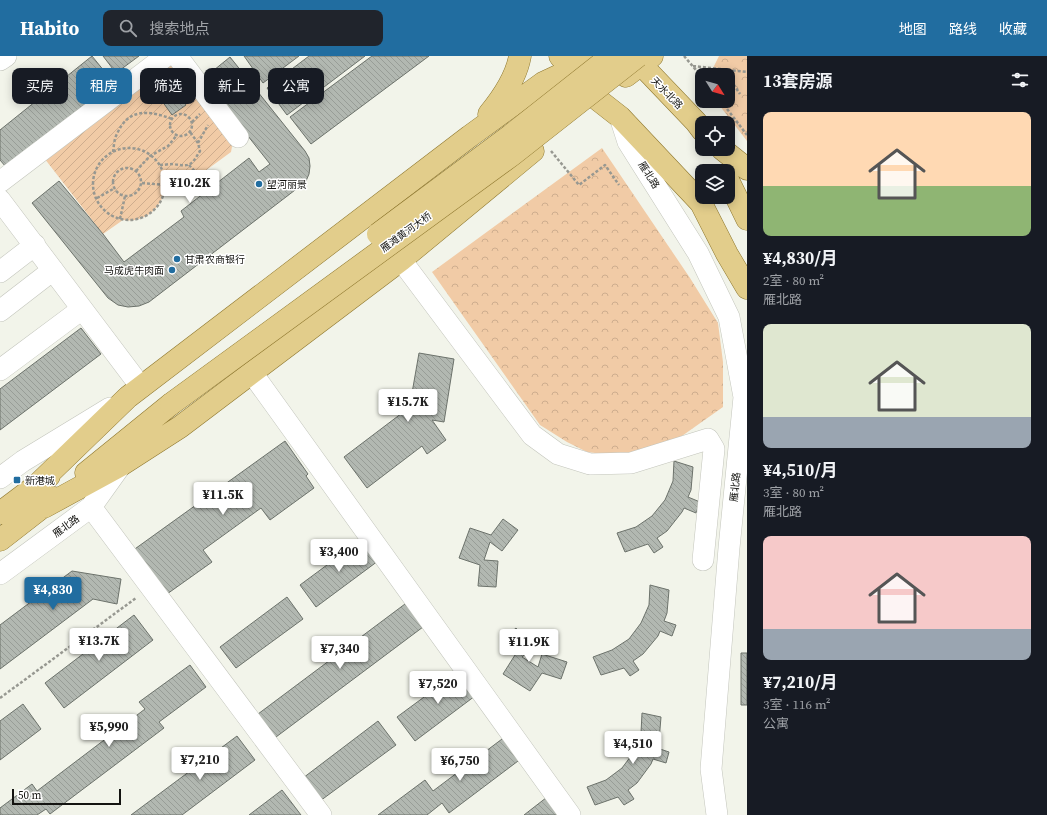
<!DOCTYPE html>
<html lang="zh">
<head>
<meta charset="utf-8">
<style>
	:root { --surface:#171b24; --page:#20242c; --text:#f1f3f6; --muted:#9ea1a6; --accent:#216da0 }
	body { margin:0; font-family:"Source Serif 4","Noto Sans SC",serif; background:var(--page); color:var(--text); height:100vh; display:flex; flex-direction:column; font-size:15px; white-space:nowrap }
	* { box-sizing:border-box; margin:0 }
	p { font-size:13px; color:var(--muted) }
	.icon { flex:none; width:22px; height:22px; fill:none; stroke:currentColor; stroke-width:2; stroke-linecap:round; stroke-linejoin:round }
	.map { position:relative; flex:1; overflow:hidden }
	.sheet { display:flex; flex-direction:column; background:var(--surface); width:300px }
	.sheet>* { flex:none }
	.hud { position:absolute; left:12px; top:12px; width:380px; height:36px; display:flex; gap:8px }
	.needle { width:26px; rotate:127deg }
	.tools { position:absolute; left:695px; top:12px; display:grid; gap:8px }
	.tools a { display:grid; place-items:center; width:40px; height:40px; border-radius:8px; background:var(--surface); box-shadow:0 2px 10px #0003; font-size:20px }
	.scale { position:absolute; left:12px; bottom:10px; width:109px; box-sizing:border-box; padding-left:4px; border:2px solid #141411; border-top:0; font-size:11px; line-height:14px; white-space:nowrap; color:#141411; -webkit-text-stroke:3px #fff; paint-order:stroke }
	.price { position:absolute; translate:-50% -34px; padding:0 9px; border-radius:4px; background:#fff; color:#222; font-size:13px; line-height:26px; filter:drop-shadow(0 1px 2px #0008) }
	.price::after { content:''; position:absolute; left:50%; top:24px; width:12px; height:9px; margin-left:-6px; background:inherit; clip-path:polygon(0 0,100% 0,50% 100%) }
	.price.active { background:var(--accent); color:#fff }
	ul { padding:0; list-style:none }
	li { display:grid; align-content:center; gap:8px; height:212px; padding:0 16px }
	li span { display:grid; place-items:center; height:124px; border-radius:8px; color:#555 }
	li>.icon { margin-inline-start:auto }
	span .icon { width:72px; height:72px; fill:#fffc; stroke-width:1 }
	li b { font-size:17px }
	h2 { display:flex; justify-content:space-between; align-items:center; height:48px; padding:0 16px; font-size:17px }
	.chip { padding:0 14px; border-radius:8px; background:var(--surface); box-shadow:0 2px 10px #0003; font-size:14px; line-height:36px }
	.chip.active { background:var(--accent); color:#fff }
	header { display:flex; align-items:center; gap:24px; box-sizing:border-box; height:56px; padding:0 20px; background:var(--accent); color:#fff }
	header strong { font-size:19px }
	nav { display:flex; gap:22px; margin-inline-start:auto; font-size:14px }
	.search { width:280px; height:36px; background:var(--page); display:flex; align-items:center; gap:10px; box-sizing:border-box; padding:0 14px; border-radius:8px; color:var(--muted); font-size:15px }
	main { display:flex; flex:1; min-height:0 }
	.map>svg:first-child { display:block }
	.park { fill:url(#park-crowns) }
	.garden { fill:url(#garden-furrows) }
	.building { fill:url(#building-back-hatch); stroke:#6c726b }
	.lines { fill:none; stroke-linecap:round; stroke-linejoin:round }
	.minor-casing { stroke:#c3c5bc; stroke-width:22 }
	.major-casing { stroke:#8e772e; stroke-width:23 }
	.path { stroke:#979891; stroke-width:2.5; stroke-dasharray:3 2; stroke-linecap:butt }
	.minor { stroke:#fff; stroke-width:21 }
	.major { stroke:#e2cd8b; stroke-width:22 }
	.major-bridge-casing { stroke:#8e772e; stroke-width:23; stroke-linecap:butt }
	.major-bridge { stroke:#e2cd8b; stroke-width:22 }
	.poi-dot { fill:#216da0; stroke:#fff; stroke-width:1.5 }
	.labels { text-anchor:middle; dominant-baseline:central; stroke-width:3; stroke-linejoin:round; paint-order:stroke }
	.street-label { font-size:10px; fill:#141411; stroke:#fff }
	.poi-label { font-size:10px; fill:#141411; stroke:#fff; text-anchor:start }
</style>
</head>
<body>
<header>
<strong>Habito</strong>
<div class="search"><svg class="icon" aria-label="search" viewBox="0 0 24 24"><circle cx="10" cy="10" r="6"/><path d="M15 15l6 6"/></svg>搜索地点</div>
<nav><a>地图</a><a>路线</a><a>收藏</a></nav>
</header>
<main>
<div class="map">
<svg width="747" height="759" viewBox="0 0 747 759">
	<defs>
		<pattern id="park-crowns" width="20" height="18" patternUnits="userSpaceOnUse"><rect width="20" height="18" fill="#f1cba6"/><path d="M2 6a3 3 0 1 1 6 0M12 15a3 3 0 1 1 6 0" fill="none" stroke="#cead8e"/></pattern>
		<pattern id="garden-furrows" width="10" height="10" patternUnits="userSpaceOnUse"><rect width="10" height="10" fill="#f1cba6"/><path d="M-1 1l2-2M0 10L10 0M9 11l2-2" fill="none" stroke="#cead8e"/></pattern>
		<pattern id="building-back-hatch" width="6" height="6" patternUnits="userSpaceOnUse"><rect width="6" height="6" fill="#b2b8b1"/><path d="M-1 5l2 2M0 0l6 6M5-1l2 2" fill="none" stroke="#989d97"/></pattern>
	</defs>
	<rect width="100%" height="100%" fill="#f2f4ea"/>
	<path class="park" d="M 719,0 L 747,0 L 747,85 L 716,45 L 728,45 L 728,19 L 711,19 L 713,12 Z
		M 602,92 L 690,222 L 718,267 L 723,306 L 723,351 L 672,387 L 628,401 L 587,396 L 567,386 L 540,369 L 432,216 Z"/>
	<path class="garden" d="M 173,4 L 233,85 L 231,96 L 175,137 L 165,124 C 165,128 165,133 164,137 C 159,155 142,167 123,164 L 103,178 L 41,98 Z"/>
	<path class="building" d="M 92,0 L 113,26 L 6,111 L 0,104 L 0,74 Z
		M 103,0 L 139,0 L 116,17 Z
		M 244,0 L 299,0 L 263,27 Z
		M 309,0 L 365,0 L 287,59 L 267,32 Z
		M 372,0 L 429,0 L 311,88 L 290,61 Z
		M 230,1 L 305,95 L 309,102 L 310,110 L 309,118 L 306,125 L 299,131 L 149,246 L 139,250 L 128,251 L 118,249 L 108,242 L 32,147 L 59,125 L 103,178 L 124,206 L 184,161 L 181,155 L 249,102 L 259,116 L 270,108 L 203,23 Z
		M 176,35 L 186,49 L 172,59 L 162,45 Z
		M 81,272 L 101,298 L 0,374 L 0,333 Z
		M 419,297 L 454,303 L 444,366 L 432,364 L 446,384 L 427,398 L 422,390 L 367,432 L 344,401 L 406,354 L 408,360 Z
		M 285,385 L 308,418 L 306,420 L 314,432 L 270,464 L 261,452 L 203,494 L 212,506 L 167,538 L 132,495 Z
		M 674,405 L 693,411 L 691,434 L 688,441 L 700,446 L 696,457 L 684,452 L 682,456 L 667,475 L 657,482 L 663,491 L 654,497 L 648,488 L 625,496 L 617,477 L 636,471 L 652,460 L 665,444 L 673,425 Z
		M 503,463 L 518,474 L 502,495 L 490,486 L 484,504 L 498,505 L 496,531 L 478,530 L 480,509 L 459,502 L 470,472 L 491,479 Z
		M 362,483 L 378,505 L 316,551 L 300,529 Z
		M 72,515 L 121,523 L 117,548 L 93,543 L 0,613 L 0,569 Z
		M 650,529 L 669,534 L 667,557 L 664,565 L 676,569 L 672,580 L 660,575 L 658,580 L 643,598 L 633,605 L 639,614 L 630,620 L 624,612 L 601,619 L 593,601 L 612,594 L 629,583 L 641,567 L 649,549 Z
		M 287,541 L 303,563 L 236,612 L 220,591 Z
		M 409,545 L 427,568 L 272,684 L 254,661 Z
		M 134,559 L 153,584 L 64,652 L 45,627 Z
		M 516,572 L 533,592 L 522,601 L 538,611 L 542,598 L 567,606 L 561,623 L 542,617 L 530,635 L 503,618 L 515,599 L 502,584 Z
		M 741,597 L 747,597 L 747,649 L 741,649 Z
		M 190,609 L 206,631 L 159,666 L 164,672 L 50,758 L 46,753 L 37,759 L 0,759 L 0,752 L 32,728 L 37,735 L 145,653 L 139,646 Z
		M 462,613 L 479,637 L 415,685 L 397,661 Z
		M 23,648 L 41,673 L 0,704 L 0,665 Z
		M 642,657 L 661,661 L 659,685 L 657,692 L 669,696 L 666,707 L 653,703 L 651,708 L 637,727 L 628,734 L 634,743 L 624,749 L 618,741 L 595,749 L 587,731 L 606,724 L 622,712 L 634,696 L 641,677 Z
		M 378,665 L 396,689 L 320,745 L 303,722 Z
		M 510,677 L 526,699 L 449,757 L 442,747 L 427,759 L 378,759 L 425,724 L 433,735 Z
		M 237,680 L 255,704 L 182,759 L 131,759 Z
		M 282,734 L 301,759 L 249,759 Z
		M 551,738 L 567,759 L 524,759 Z"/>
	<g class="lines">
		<g class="minor-casing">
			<path id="minor" d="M 177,0 L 238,81
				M 0,4 L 6,0
				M 620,61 L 628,86 L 698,197 L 729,261 L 744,341 L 729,492 L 711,713 L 717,759
				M 0,126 L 166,0
				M 0,144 L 141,331
				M 401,204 L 532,379 L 558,398 L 590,408 L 631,407 L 708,383 L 714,393 L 703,504
				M 0,216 L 35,189
				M 0,255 L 53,214
				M 0,314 L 82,253
				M 252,317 L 570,759
				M 0,422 L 23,405 L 110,352
				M 91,451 L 321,759
				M 0,518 L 91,451 L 121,409"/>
		</g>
		<g class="major-casing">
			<path id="major" d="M 560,0 L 597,43 L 620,61 L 701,147 L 727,198 L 747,232
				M 633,0 L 696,66 L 702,74
				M 626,20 L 652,0
				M 489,58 C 503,41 516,22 520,0
				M 722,93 L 747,113
				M 728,124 L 747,163
				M 86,417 L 171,348
				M 37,429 L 128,341 L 470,80 L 543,27 L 573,13 L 594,0
				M 44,451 L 121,409 L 180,371 L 401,204 L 533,95
				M 0,457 L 49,420
				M 0,484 L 54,442"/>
		</g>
		<path class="path" d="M 684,0 L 702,21
			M 693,10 L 747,16
			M 728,20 L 740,38
			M 721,45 L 747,79
			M170 69a11 11 0 1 1 22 0a11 11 0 1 1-22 0Z
			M 192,66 L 200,58
			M 198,87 L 208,69
			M93 128a36 36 0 1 1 72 0a36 36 0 1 1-72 0Z
			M 551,95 L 579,129 L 605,109 L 619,129
			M 113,96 C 114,90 114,83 117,78 C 128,52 149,54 172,63
			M 160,109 C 164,109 169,108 173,108 C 190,111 191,110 200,95 L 198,87 L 190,76
			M 189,109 L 199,120
			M113 126a14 14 0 1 1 28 0a14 14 0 1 1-28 0Z
			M 136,115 L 150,100 L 168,90 L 177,79
			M 142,127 L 165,129
			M 97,142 L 115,132
			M 120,163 L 125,140
			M 0,642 L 136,542"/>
		<use href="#minor" class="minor"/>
		<use href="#major" class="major"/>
		<g class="major-bridge-casing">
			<path id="major-bridge" d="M 378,178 L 511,79 L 611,0
				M 171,348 L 512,99 L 638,0"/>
		</g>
		<use href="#major-bridge" class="major-bridge"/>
	</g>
	<g class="poi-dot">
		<circle cx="259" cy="128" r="4"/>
		<circle cx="177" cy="203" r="4"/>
		<circle cx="172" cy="214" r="4"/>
		<rect x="13" y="420" width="8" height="8" rx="2"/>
	</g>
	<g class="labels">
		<g class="street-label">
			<text transform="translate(667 37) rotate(46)">天水北路</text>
			<text transform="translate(649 119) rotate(58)">雁北路</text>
			<text transform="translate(406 176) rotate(-36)">雁滩黄河大桥</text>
			<text transform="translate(735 431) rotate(-84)">雁北路</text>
			<text transform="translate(66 470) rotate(-36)">雁北路</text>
		</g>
		<g class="poi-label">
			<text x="267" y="128">望河丽景</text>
			<text x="185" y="203">甘肃农商银行</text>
			<text x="164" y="214" text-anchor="end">马成虎牛肉面</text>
			<text x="25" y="424">新港城</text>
		</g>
	</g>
</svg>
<div class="tools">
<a><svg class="needle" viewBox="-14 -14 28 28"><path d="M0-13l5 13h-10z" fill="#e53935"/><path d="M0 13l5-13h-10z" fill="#9ea1a6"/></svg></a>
<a><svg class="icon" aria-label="locate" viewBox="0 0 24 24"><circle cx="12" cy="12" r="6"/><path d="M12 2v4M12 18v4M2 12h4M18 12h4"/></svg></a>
<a><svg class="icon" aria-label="layers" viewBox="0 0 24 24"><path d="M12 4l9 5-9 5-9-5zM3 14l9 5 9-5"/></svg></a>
</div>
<div class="scale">50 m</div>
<b class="price" style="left:190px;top:148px">¥10.2K</b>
<b class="price" style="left:408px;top:367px">¥15.7K</b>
<b class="price" style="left:223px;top:460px">¥11.5K</b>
<b class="price" style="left:339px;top:517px">¥3,400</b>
<b class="price active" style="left:53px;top:555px">¥4,830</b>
<b class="price" style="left:99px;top:606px">¥13.7K</b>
<b class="price" style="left:529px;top:607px">¥11.9K</b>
<b class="price" style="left:340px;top:614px">¥7,340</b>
<b class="price" style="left:438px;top:649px">¥7,520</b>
<b class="price" style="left:109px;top:692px">¥5,990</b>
<b class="price" style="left:633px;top:709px">¥4,510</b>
<b class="price" style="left:200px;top:725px">¥7,210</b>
<b class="price" style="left:460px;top:726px">¥6,750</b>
<div class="hud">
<a class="chip">买房</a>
<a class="chip active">租房</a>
<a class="chip">筛选</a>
<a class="chip">新上</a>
<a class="chip">公寓</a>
</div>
</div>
<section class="sheet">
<h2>13套房源<svg class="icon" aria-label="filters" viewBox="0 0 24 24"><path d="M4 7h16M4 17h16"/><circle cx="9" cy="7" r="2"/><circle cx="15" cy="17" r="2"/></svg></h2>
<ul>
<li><span style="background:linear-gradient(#ffd9b3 60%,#8fb573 0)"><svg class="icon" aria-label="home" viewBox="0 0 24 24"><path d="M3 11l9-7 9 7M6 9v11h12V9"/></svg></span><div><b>¥4,830/月</b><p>2室 · 80 m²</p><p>雁北路</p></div></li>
<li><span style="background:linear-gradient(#dfe7d0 75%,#9aa5b1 0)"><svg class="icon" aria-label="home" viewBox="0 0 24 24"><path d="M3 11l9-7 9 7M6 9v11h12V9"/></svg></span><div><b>¥4,510/月</b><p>3室 · 80 m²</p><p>雁北路</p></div></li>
<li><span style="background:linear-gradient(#f6c9c9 75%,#9aa5b1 0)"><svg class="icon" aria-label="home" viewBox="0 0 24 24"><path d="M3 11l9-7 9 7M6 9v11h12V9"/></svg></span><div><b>¥7,210/月</b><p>3室 · 116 m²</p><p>公寓</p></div></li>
</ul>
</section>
</main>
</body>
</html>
